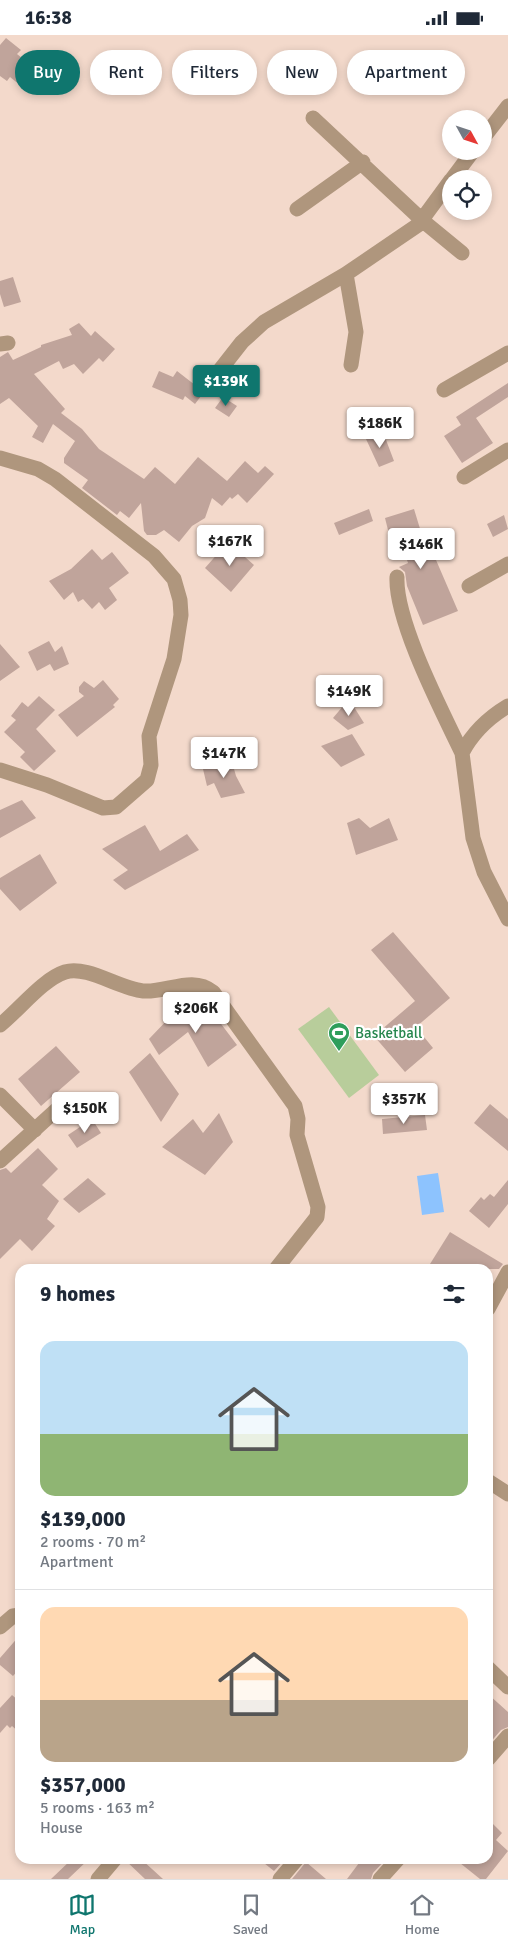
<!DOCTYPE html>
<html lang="en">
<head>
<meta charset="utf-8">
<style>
	:root { --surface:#fff; --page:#f6f6f7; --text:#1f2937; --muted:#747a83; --line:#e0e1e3; --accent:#0f766e }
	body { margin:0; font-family:Signika,sans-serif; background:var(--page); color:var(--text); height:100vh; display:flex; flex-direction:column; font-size:19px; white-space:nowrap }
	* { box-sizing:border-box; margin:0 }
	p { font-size:16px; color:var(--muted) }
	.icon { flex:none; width:28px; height:28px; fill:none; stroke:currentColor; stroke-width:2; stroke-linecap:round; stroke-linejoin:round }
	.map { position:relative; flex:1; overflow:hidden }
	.sheet { position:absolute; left:15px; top:1229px; width:478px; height:600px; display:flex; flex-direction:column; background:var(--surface); border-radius:15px; box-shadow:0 2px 8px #0003 }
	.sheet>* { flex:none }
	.guide { position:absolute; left:15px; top:15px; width:479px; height:45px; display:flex; gap:10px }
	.needle { width:32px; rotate:130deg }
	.buttons { position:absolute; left:442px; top:75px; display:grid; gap:10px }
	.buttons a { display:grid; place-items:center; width:50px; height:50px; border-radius:50%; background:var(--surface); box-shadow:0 2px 8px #0003; font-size:25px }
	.price { position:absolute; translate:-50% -42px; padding:0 11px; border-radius:5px; background:#fff; color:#222; font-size:16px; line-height:32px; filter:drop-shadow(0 1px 2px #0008) }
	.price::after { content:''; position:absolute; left:50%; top:30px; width:15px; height:11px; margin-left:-8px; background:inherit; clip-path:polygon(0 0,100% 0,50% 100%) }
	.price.on { background:var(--accent); color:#fff }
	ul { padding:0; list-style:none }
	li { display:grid; align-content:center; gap:10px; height:265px; padding:0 25px }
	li+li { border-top:1px solid var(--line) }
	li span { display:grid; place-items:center; height:155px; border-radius:15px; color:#555 }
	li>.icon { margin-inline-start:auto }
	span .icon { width:90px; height:90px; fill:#fffc; stroke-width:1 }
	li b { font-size:21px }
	h2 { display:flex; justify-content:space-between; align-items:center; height:60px; padding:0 25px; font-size:21px }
	.pill { padding:0 18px; border-radius:22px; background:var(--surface); box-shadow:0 2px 8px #0003; font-size:18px; line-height:45px }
	.pill.on { background:var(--accent); color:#fff }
	.status { display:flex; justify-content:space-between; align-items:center; height:35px; padding:0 25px; background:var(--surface); direction:ltr }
	.status svg { height:14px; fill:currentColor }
	.tabs { display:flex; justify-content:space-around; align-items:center; height:70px; border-top:1px solid var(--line); background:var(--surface); font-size:14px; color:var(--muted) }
	.tabs a { display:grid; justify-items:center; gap:2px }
	.tabs .on { color:var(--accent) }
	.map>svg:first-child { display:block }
	.green { fill:#b8cd9b }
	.water { fill:#8dc3fe }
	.building { fill:#c0a49b }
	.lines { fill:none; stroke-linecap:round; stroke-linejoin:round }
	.minor { stroke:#af967d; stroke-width:15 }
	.labels { text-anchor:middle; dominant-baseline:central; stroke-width:4.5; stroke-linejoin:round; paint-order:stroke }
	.leisure-label { font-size:15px; fill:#27864d; stroke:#fff; text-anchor:start }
</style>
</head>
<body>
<div class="status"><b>16:38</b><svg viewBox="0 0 49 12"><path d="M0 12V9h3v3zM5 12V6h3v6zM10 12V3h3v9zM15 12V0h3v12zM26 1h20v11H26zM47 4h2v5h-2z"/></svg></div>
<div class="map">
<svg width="508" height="1844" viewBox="0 0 508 1844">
	<rect width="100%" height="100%" fill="#f3d9cb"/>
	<path class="green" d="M 329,972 L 379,1040 L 349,1063 L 298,994 Z"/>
	<path class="water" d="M 438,1138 L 444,1177 L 422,1180 L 417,1141 Z"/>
	<path class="building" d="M 6,3 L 21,15 L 17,19 L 34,33 L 20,50 L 10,42 L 7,46 L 0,41 L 0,10 Z
		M 13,242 L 21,267 L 4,272 L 0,259 L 0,246 Z
		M 79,288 L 91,301 L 95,296 L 115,314 L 103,327 L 99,323 L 83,339 L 74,329 L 63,334 L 59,326 L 34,339 L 65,374 L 61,378 L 82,394 L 99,414 L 144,444 L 155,432 L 175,449 L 198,422 L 227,446 L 245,426 L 258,438 L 265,431 L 274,439 L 247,468 L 238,459 L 232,464 L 230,462 L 222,471 L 212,463 L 205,483 L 192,491 L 179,507 L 164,495 L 156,500 L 147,500 L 144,496 L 141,468 L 129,483 L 120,476 L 117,480 L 82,453 L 88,445 L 64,428 L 64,423 L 75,406 L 53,389 L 43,408 L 32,402 L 38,391 L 9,363 L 0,369 L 0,322 L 8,317 L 13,325 L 41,312 L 41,310 L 72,300 L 69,294 Z
		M 159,336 L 173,342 L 177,336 L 204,357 L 195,369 L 185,361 L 183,365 L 152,352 Z
		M 508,348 L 508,362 L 476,383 L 493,408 L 462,428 L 444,401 L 461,390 L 456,382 Z
		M 223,362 L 237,371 L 229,382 L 215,373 Z
		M 383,397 L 394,426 L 379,432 L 366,404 Z
		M 369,474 L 373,486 L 339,500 L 334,488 Z
		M 414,474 L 428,520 L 433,518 L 458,576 L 423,590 L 407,551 L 405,537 L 399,532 L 408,528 L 399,500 L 390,503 L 385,483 Z
		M 504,480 L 508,494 L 493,502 L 487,489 Z
		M 228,507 L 254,530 L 231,557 L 205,533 Z
		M 92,514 L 102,525 L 112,517 L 129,538 L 109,553 L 117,565 L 105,575 L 99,567 L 92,574 L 83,564 L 78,567 L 73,557 L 64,565 L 49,546 L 71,534 Z
		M 49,606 L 55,617 L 62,611 L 69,629 L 54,636 L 50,629 L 37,636 L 28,617 Z
		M 0,609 L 20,632 L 0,646 Z
		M 103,645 L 119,664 L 113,670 L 115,672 L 77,702 L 58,680 L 84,661 L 79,657 L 79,652 L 84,646 L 94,653 Z
		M 39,661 L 55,675 L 36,694 L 56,716 L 34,736 L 20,722 L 25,717 L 4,697 L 16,685 L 11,681 L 22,667 L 28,672 Z
		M 349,664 L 364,688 L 348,695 L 333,683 Z
		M 352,699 L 365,720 L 341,732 L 321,711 Z
		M 231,723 L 236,741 L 245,758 L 221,763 L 214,748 L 207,751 L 203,734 Z
		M 22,765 L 36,783 L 0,803 L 0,775 Z
		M 359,783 L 370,793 L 389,783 L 398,805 L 356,820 L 347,788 Z
		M 145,790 L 160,816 L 187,799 L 199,815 L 125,855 L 113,845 L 128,835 L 102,814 Z
		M 40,819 L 57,848 L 20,876 L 0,854 L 0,843 Z
		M 393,897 L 450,963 L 416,992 L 433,1013 L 405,1037 L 374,1001 L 415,966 L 371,915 Z
		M 203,965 L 237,1010 L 208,1032 L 188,997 L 159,1020 L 149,1004 L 170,982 L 176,989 Z
		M 56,1011 L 80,1037 L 41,1071 L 18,1044 Z
		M 150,1018 L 179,1059 L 161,1087 L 129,1037 Z
		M 490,1069 L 508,1084 L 508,1116 L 474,1088 Z
		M 219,1078 L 233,1107 L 205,1140 L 162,1112 L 193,1084 L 203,1098 Z
		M 425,1080 L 427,1095 L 383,1099 L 382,1084 Z
		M 92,1084 L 101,1098 L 77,1113 L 68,1100 Z
		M 38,1113 L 58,1134 L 42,1150 L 59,1166 L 47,1184 L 55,1191 L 32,1216 L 20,1204 L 0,1224 L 0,1135 L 6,1133 L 11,1138 Z
		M 88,1143 L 106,1159 L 79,1178 L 63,1164 Z
		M 508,1145 L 508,1169 L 489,1193 L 469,1176 L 481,1162 L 484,1165 L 490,1159 L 494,1162 Z
		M 450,1197 L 468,1208 L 503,1229 L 499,1234 L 438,1234 L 430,1229 Z
		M 20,1600 L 20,1633 L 13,1641 L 0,1630 L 0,1623 Z
		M 488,1659 L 508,1677 L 508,1692 L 501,1695 L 488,1710 Z
		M 12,1660 L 20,1667 L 20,1698 L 12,1691 L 10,1693 L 7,1690 L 0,1698 L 0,1673 Z
		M 488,1784 L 502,1798 L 496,1805 L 508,1816 L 486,1844 L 480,1844 L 455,1824 L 488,1824 Z
		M 72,1824 L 89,1824 L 68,1844 L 51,1844 Z
		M 124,1824 L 141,1824 L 163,1844 L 145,1844 Z
		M 259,1824 L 285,1824 L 274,1836 Z
		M 362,1824 L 386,1824 L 373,1838 L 371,1844 L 347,1844 Z
		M 306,1827 L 326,1844 L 292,1844 Z"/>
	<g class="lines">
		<path class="minor" d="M 313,83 L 423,186 L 462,218
			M 484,102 L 508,71
			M 452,144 L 473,116
			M 297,174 L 363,127
			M 346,239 L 356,297 L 351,330
			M 0,309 L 8,308
			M 209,349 L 242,307 L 264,287 L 346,239 L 418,190 L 451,145
			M 444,355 L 508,318
			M 0,423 L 38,434 L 55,444 L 154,521 L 174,544 L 180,565 L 181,580 L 174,624 L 149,701 L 151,730 L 147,745 L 116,772 L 103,773 L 47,750 L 0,735
			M 464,442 L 508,415
			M 397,542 C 395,586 442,676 462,718
			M 469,551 L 508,529
			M 508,671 C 488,683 473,697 462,718 L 473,803 L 484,837 L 508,884
			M 0,990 C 19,975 43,944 65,937 C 87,930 120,954 143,956 C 167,958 192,940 213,957 L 295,1071 L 298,1084 L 297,1100 L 318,1172 L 317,1182 L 276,1234
			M 0,1060 L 35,1095
			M 0,1126 L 64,1068
			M 488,1274 L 508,1237
			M 488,1446 L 508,1459
			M 0,1592 L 13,1581 L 20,1580
			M 488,1633 L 508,1652
			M 488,1724 L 508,1701
			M 98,1844 L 115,1824
			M 280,1844 L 297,1824
			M 380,1844 L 398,1824"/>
	</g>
	<defs>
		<g id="stadium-pin" transform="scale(1.125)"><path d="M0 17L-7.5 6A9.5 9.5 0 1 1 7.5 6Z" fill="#2e9e5b" stroke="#fff"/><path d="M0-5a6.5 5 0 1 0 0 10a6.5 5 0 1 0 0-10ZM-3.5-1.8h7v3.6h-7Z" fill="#fff"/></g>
	</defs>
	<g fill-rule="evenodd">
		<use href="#stadium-pin" x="339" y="998"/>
	</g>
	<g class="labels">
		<g class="leisure-label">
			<text x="355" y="998">Basketball</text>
		</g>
	</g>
</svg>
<div class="buttons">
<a><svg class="needle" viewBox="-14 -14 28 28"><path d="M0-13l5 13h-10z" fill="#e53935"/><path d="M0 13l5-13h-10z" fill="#747a83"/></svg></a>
<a><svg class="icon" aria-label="locate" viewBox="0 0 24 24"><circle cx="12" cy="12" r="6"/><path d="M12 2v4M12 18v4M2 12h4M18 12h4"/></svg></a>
</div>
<b class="price on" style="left:226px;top:372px">$139K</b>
<b class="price" style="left:380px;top:414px">$186K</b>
<b class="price" style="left:230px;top:532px">$167K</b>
<b class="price" style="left:421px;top:535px">$146K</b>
<b class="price" style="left:349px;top:682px">$149K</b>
<b class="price" style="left:224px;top:744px">$147K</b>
<b class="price" style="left:196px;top:999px">$206K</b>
<b class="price" style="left:404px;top:1090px">$357K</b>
<b class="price" style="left:85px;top:1099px">$150K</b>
<div class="guide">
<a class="pill on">Buy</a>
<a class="pill">Rent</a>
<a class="pill">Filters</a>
<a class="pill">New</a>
<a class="pill">Apartment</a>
</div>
<section class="sheet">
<h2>9 homes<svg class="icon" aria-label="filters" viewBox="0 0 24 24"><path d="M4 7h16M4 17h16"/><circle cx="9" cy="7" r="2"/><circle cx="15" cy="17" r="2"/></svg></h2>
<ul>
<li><span style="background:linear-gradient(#bfe0f5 60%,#8fb573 0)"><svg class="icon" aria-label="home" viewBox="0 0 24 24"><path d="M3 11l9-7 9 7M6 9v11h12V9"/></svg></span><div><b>$139,000</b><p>2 rooms · 70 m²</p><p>Apartment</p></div></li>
<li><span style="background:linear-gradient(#ffd9b3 60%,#b9a48a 0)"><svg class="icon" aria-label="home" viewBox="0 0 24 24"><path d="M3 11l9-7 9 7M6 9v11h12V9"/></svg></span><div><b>$357,000</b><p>5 rooms · 163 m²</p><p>House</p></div></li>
</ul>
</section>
</div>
<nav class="tabs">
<a class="on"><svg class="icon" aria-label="map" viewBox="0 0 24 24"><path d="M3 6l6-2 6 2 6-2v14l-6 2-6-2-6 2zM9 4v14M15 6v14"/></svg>Map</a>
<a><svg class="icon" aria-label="saved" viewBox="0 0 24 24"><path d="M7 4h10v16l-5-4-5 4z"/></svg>Saved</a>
<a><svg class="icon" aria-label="home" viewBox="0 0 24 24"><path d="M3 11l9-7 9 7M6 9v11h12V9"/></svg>Home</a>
</nav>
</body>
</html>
